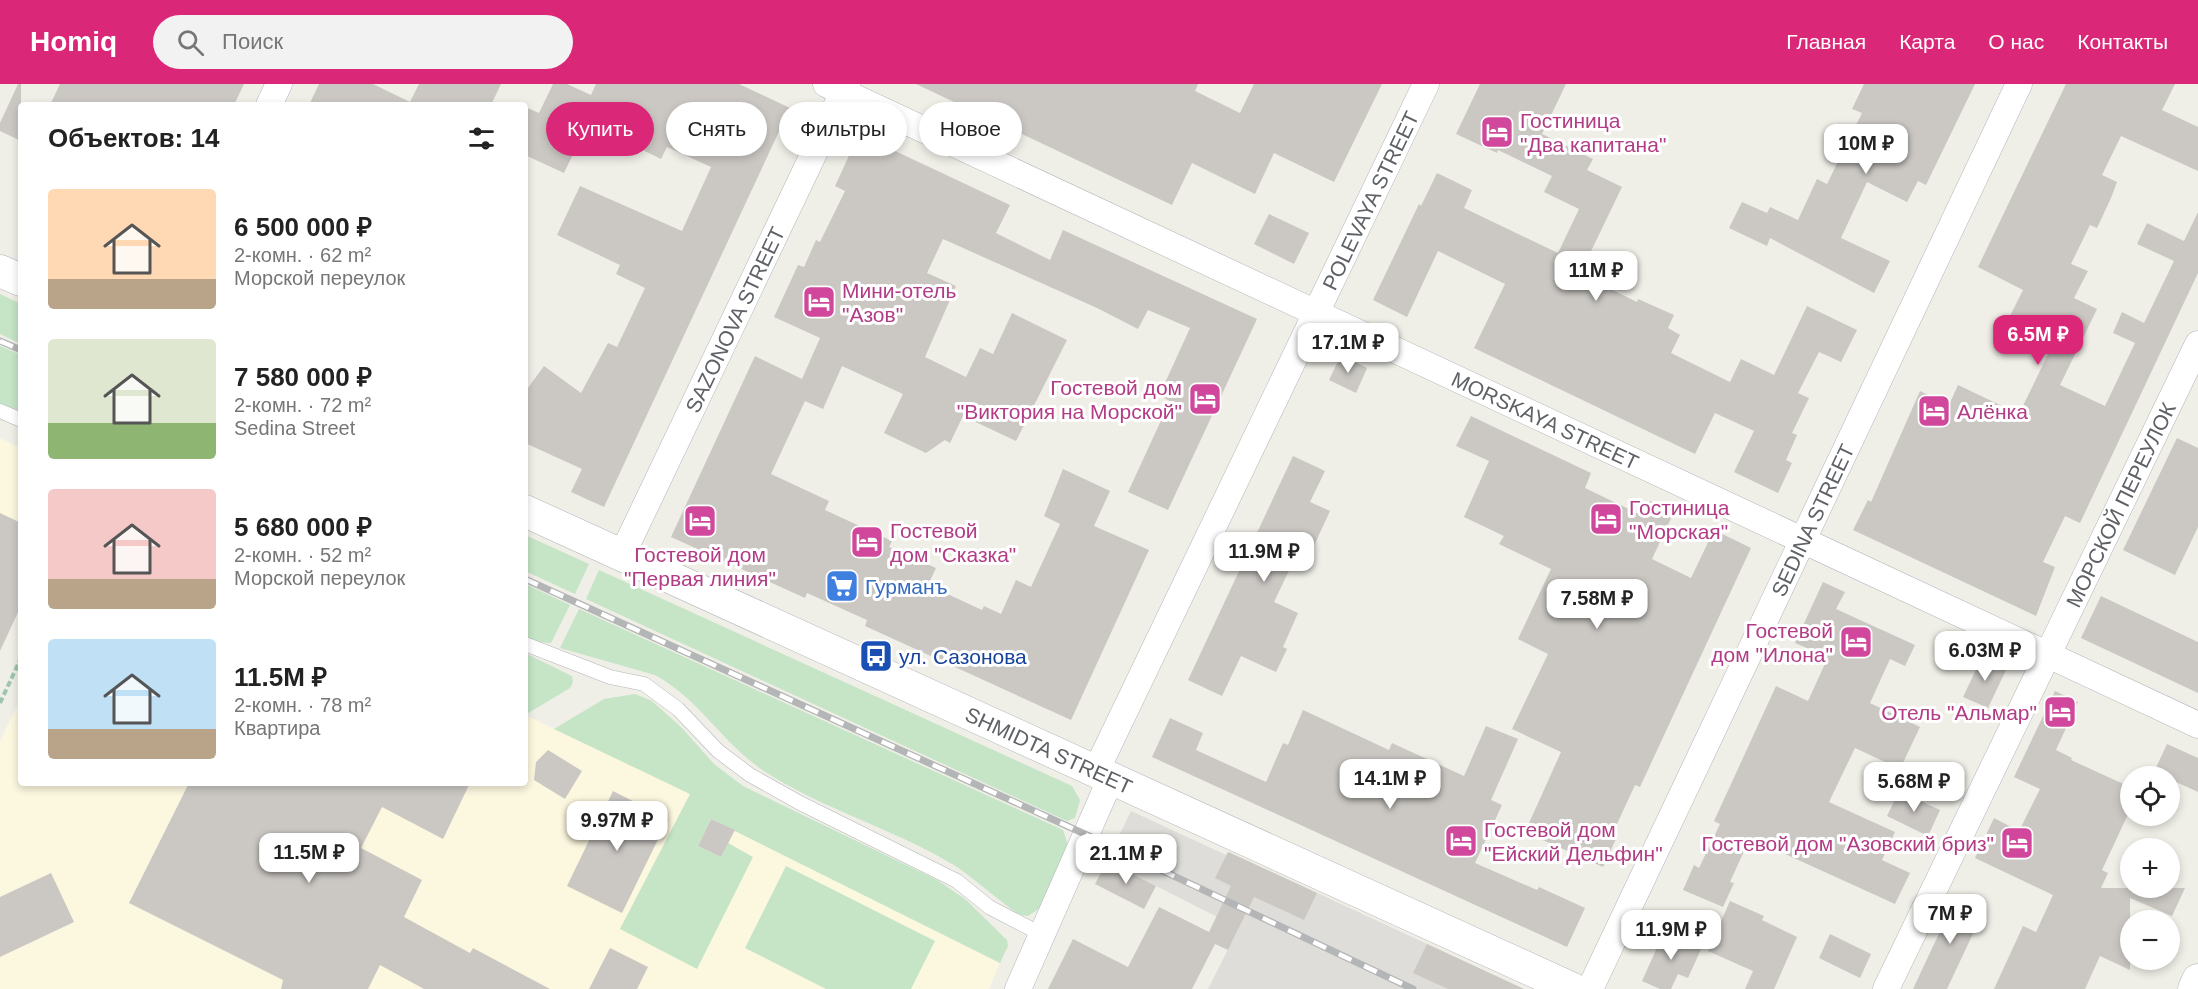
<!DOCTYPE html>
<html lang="ru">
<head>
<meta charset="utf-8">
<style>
	:root { --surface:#fff; --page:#f2f2f2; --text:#222; --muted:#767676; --accent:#db2777 }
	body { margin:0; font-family:Arial,sans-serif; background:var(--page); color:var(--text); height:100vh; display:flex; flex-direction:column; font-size:22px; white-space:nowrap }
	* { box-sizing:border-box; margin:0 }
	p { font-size:20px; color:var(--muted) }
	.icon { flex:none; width:33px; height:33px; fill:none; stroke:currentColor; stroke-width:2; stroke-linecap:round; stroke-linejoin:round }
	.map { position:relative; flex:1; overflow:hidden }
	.sheet { position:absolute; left:18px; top:18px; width:510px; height:684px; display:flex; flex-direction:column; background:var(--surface); border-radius:6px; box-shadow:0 3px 9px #0003 }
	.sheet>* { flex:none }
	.top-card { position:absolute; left:546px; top:18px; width:570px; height:54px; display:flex; gap:12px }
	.controls { position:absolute; left:2120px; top:682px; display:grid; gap:12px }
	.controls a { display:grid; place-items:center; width:60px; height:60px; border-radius:50%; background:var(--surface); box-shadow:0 3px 9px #0003; font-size:30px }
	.price { position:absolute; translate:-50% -51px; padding:0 14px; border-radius:12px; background:#fff; color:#222; font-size:20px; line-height:39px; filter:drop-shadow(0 2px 3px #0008) }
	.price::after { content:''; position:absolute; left:50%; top:36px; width:18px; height:14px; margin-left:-9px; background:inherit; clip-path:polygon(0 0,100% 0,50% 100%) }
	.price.on { background:var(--accent); color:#fff }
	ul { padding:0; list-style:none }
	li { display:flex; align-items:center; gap:18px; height:150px; padding:0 30px }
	li span { display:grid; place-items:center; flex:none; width:168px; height:120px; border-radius:6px; color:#555 }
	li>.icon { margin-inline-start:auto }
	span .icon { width:72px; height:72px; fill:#fffc; stroke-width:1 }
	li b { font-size:26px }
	h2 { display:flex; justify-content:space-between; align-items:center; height:72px; padding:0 30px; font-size:26px }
	.chip { padding:0 21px; border-radius:27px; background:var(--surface); box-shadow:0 3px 9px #0003; font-size:21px; line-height:54px }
	.chip.on { background:var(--accent); color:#fff }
	header { display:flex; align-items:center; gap:36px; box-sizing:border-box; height:84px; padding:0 30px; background:var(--accent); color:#fff }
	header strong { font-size:28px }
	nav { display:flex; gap:33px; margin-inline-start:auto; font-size:21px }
	.search { width:420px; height:54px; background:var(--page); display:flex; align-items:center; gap:15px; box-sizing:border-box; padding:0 21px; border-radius:33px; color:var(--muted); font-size:22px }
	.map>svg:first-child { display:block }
	.commercial { fill:#fcf7df }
	.industrial { fill:#deddd9 }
	.green { fill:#c5e5c6 }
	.building { fill:#cbc8c4 }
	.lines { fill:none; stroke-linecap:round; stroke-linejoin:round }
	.service-casing { stroke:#b4b6ba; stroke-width:15 }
	.minor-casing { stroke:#b4b6ba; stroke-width:27 }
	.tertiary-casing { stroke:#b4b6ba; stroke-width:33 }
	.path { stroke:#9ec6ac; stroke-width:4; stroke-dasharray:6 3; stroke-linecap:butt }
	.service { stroke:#fff; stroke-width:14 }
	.minor { stroke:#fff; stroke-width:26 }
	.tertiary { stroke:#fff; stroke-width:32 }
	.rail-casing { stroke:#b4b5b6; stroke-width:7 }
	.rail { stroke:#fff; stroke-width:4.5; stroke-dasharray:14; stroke-linecap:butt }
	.labels { text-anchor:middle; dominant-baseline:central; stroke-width:6; stroke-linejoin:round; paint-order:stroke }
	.hotel-label { font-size:21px; fill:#b23c85; stroke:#fff; text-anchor:start }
	.street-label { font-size:21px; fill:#5e6166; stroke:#fff }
	.shop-label { font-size:21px; fill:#366cbe; stroke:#fff; text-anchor:start }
	.transit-label { font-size:21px; fill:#164399; stroke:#fff; text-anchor:start }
</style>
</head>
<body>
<header>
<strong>Homiq</strong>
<div class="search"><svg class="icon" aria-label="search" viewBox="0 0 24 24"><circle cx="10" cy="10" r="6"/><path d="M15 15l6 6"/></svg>Поиск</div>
<nav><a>Главная</a><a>Карта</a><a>О нас</a><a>Контакты</a></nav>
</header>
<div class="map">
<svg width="2198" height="905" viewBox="0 0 2198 905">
	<rect width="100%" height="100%" fill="#efeee7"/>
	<path class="commercial" d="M 0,354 L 21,364 L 21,522 L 0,567 Z
		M 21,614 L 21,699 L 525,699 L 525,631 L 690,710 L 685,722 L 1000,879 L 989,905 L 0,905 L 0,657 Z"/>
	<path class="industrial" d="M 1131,727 L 1226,771 L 1229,768 L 1524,905 L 1208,905 L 1239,844 L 1107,777 Z"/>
	<path class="green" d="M 0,210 L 21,220 L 21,260 L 0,250 Z
		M 0,262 L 21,271 L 21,330 L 0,321 Z
		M 525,451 L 589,480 L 575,510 L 525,487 Z
		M 599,486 L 1072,702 L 1080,716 L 1075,734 L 1067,737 L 586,515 Z
		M 525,500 L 570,521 L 551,559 L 536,558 L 525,553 Z
		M 579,525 L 1063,746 L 1068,761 L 1043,822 L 1028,832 L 1020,831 C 997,816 977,796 954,781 C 893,744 821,725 761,685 C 722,658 698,614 655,591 L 560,564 Z
		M 525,569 L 572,592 L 573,598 L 570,604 L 525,631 Z
		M 635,610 L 652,617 L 682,644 L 714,680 L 743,702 L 937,796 L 965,815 L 1007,856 L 1008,862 L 1000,879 L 711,735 L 698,762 L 721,773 L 728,759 L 753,773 L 697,885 L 620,845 L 690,710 L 554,645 L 604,615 Z
		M 786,782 L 935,857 L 911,905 L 826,905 L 745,864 Z"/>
	<path class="building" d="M 18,0 L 21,0 L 21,57 L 0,47 L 0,39 Z
		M 60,0 L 244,0 L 234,21 L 50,21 Z
		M 319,0 L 373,0 L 410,18 L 419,0 L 501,0 L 491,21 L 309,21 Z
		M 553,0 L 567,0 L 591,11 L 596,0 L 739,0 L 790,24 L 604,423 L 571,408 L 582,385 L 525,359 L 525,308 L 544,282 L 581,309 L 608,259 L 617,263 L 645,204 L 616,190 L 620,181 L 557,151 L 580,102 L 682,147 L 711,83 L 667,63 L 661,75 L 588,39 L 564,89 L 525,71 L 525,23 L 539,29 Z
		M 916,0 L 1198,0 L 1195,7 L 1240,29 L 1254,0 L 1382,0 L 1334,98 L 1274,69 L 1255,110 L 1192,79 L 1172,121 Z
		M 1480,0 L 1566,0 L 1542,50 L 1593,75 L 1587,86 L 1622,103 L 1580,190 L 1637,218 L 1638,215 L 1674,231 L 1668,244 L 1680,251 L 1671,269 L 1730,298 L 1741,275 L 1774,291 L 1807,222 L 1857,246 L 1841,278 L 1819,268 L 1798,309 L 1809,314 L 1792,349 L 1797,351 L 1786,376 L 1792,379 L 1778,409 L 1734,388 L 1754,347 L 1715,329 L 1695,370 L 1474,264 L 1505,200 L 1438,167 L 1407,233 L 1373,216 L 1419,120 L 1421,122 L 1437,89 L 1472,106 L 1464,124 L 1558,169 L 1579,125 L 1544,108 L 1552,92 L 1498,66 L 1497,69 L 1456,50 Z
		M 1864,0 L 1975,0 L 1926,101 L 1918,97 L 1907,118 L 1867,98 L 1841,154 L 1890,177 L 1874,209 L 1770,154 L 1767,162 L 1729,144 L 1742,118 L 1767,129 L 1770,123 L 1798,136 L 1817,95 L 1827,100 L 1862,29 L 1852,25 Z
		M 2066,0 L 2175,0 L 2162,26 L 2198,43 L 2198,87 L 2121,52 L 2102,91 L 2117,98 L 2111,114 L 2097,144 L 2090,141 L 2071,180 L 2088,187 L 2074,214 L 2097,225 L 2060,301 L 2105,322 L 2135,259 L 2113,249 L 2122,228 L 2144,239 L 2174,177 L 2137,160 L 2147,139 L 2184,157 L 2198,128 L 2198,189 L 2080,439 L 2065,432 L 2043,478 L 2055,483 L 2036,532 L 1853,446 L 1868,416 L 1871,418 L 1920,307 L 1949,321 L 1958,301 L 2019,330 L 2056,254 L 2010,232 L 2023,206 L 1978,183 Z
		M 859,50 L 1010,121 L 996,149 L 1050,176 L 1063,146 L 1257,235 L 1168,426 L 1128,408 L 1170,317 L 1159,312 L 1190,244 L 1148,226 L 1138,245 L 1097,224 L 943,155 L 927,189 L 956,202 L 925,273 L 966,293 L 980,264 L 993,270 L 1012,229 L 1067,256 L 1016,357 L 963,332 L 950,359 L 945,356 L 926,369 L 884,349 L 903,310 L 842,282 L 823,325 L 805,317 L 771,390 L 829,417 L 825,426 L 892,457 L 889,463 L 936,484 L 928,501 L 982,526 L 984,522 L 1001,530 L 1016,496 L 1031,503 L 1060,440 L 1044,432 L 1063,385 L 1110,407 L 1094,442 L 1149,466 L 1071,636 L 865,542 L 867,536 L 807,509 L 805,514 L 671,453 L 755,272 L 802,295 L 820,254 L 774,233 L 798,181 L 804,183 L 816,156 L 820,158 L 845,107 L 835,102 Z
		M 1269,130 L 1309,149 L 1294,180 L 1254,160 Z
		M 1341,271 L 1367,284 L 1356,309 L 1329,296 Z
		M 1471,332 L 1591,389 L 1585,404 L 1643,432 L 1650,417 L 1674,428 L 1652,475 L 1691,494 L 1714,446 L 1751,464 L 1640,703 L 1635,701 L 1611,753 L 1616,755 L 1603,783 L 1525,748 L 1561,668 L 1512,645 L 1548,570 L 1518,555 L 1551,485 L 1499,460 L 1504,452 L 1464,433 L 1489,377 L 1456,362 Z
		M 2177,354 L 2198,364 L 2198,443 L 2175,491 L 2123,466 Z
		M 1293,372 L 1325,387 L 1310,418 L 1330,427 L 1306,479 L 1295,474 L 1274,518 L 1298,529 L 1283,563 L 1287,565 L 1276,588 L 1241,572 L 1222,612 L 1188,596 Z
		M 0,429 L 21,439 L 21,522 L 0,567 Z
		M 1823,498 L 1845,508 L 1836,525 L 1915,561 L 1905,582 L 1890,575 L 1870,619 L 1920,643 L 1900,685 L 1855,664 L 1829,718 L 1895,748 L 1882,776 L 1910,789 L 1895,820 L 1750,754 L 1730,798 L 1734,799 L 1723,823 L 1683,806 L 1694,781 L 1699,784 L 1720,740 L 1714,737 L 1776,602 L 1808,617 L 1828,573 L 1795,559 Z
		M 2101,512 L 2198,558 L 2198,609 L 2081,554 Z
		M 1982,573 L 2007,584 L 1988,624 L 1963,613 Z
		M 2055,607 L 2078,618 L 2056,666 L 2072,674 L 2071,676 L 2130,703 L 2130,726 L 2102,786 L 2108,789 L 2101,804 L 2185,804 L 2172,832 L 2130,814 L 2130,886 L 2100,872 L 2085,905 L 1994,905 L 2023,842 L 2036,848 L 2053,811 L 1975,774 L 1994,734 L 2019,747 L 2040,705 L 2014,693 Z
		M 1303,626 L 1389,666 L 1392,659 L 1464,692 L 1486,642 L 1518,655 L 1491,716 L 1502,721 L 1475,779 L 1537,806 L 1539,803 L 1585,824 L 1567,863 L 1152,673 L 1170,634 L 1203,649 L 1196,666 L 1266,698 L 1283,659 L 1288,661 Z
		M 2167,660 L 2198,674 L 2198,708 L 2154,688 Z
		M 548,666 L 582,687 L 565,715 L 534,696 L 536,678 Z
		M 189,699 L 470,699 L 443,755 L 382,723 L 361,764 L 422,796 L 404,833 L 470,869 L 473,864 L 550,905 L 424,905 L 380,881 L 368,905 L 281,905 L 283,896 L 129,819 Z
		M 613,707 L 668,735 L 622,829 L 567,802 Z
		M 1899,707 L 1940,726 L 1928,752 L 1887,732 Z
		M 711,735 L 735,746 L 721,773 L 698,762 Z
		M 1228,768 L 1317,809 L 1304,836 L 1254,813 L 1228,866 L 1215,860 L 1192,905 L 1048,905 L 1073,855 L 1128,883 L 1159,823 L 1209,848 L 1231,802 L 1215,794 Z
		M 1107,777 L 1156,802 L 1144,825 L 1095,800 Z
		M 51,789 L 74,838 L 0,873 L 0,813 Z
		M 1957,811 L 1985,824 L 1947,905 L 1913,905 Z
		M 1730,817 L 1764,832 L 1762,836 L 1797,853 L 1774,905 L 1745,905 L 1753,887 L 1708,867 Z
		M 1665,846 L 1702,863 L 1688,894 L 1678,890 L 1671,905 L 1660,905 L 1642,897 Z
		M 1830,850 L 1871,870 L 1860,894 L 1819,874 Z
		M 1427,860 L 1524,905 L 1448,905 L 1413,889 Z
		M 610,864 L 648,883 L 637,905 L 589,905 Z"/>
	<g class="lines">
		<g class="service-casing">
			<path id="service" d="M 0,327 L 21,336
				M 525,560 L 610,593 L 644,600 L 678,625 L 718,667 L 750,691 L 800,719 L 957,797 L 989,823 L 1043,851"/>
		</g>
		<g class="minor-casing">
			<g id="minor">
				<path id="s1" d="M 826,0 L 2198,641"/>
				<path d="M 269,21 L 279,0"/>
				<path id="s2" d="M 622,471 L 847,0"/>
				<path id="s3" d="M 1096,687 L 1426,0"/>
				<path d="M 1018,905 L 1111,694"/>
				<path id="s4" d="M 1590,905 L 2019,0"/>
				<path id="s5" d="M 1886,905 L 2198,260"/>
			</g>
		</g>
		<g class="tertiary-casing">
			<g id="tertiary">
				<path d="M 0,187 L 21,196"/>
				<path id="s6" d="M 525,427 L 1573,905"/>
				<path d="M 2194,905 L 2198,896"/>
			</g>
		</g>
		<path class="path" d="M 0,619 L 21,574"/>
		<use href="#service" class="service"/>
		<use href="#minor" class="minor"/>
		<use href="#tertiary" class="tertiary"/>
		<g class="rail-casing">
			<path id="rail" d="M 0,257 L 21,266
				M 525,495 L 1087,751 L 1413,905"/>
		</g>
		<use href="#rail" class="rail"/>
	</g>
	<defs>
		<g id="hotel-square" transform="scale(1.725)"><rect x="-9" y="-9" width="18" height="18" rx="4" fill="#d1479c" stroke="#fff"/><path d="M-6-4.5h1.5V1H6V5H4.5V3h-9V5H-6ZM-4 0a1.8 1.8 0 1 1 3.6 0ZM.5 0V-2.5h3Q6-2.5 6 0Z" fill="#fff"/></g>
		<g id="supermarket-square" transform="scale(1.725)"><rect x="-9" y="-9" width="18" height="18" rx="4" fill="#3f7fe0" stroke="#fff"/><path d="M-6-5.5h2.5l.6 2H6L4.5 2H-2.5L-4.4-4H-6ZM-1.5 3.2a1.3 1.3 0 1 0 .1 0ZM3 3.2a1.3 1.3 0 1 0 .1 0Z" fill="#fff"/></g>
		<g id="bus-square" transform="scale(1.725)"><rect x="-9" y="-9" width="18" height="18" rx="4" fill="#1a4fb4" stroke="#fff"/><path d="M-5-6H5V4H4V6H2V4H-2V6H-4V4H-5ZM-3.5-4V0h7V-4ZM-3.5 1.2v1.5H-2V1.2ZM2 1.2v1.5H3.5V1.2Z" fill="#fff"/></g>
	</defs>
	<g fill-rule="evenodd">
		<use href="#hotel-square" x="1497" y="48"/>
		<use href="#hotel-square" x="819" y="218"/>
		<use href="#hotel-square" x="1205" y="315"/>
		<use href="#hotel-square" x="1934" y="327"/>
		<use href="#hotel-square" x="1606" y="435"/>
		<use href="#hotel-square" x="700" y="437"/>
		<use href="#hotel-square" x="867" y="458"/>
		<use href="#supermarket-square" x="842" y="502"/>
		<use href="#hotel-square" x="1856" y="558"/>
		<use href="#bus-square" x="876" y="572"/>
		<use href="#hotel-square" x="2060" y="628"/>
		<use href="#hotel-square" x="1461" y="757"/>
		<use href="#hotel-square" x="2017" y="759"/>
	</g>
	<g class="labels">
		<g class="hotel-label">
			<text x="1520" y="36">Гостиница<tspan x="1520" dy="24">"Два капитана"</tspan></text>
			<text x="842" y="206">Мини-отель<tspan x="842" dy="24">"Азов"</tspan></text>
			<text x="1182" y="303" text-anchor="end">Гостевой дом<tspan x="1182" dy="24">"Виктория на Морской"</tspan></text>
			<text x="1957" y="327">Алёнка</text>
			<text x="1629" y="423">Гостиница<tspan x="1629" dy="24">"Морская"</tspan></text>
			<text x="890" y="446">Гостевой<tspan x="890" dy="24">дом "Сказка"</tspan></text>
			<text x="700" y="470" text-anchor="middle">Гостевой дом<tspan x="700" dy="24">"Первая линия"</tspan></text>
			<text x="1833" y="546" text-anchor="end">Гостевой<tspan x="1833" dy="24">дом "Илона"</tspan></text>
			<text x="2037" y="628" text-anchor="end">Отель "Альмар"</text>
			<text x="1484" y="745">Гостевой дом<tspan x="1484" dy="24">"Ейский Дельфин"</tspan></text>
			<text x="1994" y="759" text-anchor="end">Гостевой дом "Азовский бриз"</text>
		</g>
		<g class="street-label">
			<text stroke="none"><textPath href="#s3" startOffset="633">POLEVAYA STREET</textPath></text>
			<text stroke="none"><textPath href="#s2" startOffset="261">SAZONOVA STREET</textPath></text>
			<text stroke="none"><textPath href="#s1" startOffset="794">MORSKAYA STREET</textPath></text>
			<text stroke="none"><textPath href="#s5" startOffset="538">МОРСКОЙ ПЕРЕУЛОК</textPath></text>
			<text stroke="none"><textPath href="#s4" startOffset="519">SEDINA STREET</textPath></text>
			<text stroke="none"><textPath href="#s6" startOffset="576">SHMIDTA STREET</textPath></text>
		</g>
		<g class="shop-label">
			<text x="865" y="502">Гурманъ</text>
		</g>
		<g class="transit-label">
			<text x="899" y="572">ул. Сазонова</text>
		</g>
	</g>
</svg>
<div class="controls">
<a><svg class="icon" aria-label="locate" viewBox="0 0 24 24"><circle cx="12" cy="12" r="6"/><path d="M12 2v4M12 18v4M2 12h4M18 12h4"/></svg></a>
<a>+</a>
<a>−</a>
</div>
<b class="price" style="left:1866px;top:91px">10M ₽</b>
<b class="price" style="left:1596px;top:218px">11M ₽</b>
<b class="price on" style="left:2038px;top:282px">6.5M ₽</b>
<b class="price" style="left:1348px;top:290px">17.1M ₽</b>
<b class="price" style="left:1264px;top:499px">11.9M ₽</b>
<b class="price" style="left:1597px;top:546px">7.58M ₽</b>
<b class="price" style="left:1985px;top:598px">6.03M ₽</b>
<b class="price" style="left:1390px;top:726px">14.1M ₽</b>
<b class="price" style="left:1914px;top:729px">5.68M ₽</b>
<b class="price" style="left:617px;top:768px">9.97M ₽</b>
<b class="price" style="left:309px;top:800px">11.5M ₽</b>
<b class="price" style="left:1126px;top:801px">21.1M ₽</b>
<b class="price" style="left:1950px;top:861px">7M ₽</b>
<b class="price" style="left:1671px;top:877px">11.9M ₽</b>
<div class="top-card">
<a class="chip on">Купить</a>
<a class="chip">Снять</a>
<a class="chip">Фильтры</a>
<a class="chip">Новое</a>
</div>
<section class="sheet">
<h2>Объектов: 14<svg class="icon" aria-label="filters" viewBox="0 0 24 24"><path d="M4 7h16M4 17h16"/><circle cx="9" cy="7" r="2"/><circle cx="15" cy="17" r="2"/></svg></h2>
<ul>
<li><span style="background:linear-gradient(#ffd9b3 75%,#b9a48a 0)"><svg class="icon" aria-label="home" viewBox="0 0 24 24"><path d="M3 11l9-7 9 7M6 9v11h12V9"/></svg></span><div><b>6 500 000 ₽</b><p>2-комн. · 62 m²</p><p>Морской переулок</p></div></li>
<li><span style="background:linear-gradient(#dfe7d0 70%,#8fb573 0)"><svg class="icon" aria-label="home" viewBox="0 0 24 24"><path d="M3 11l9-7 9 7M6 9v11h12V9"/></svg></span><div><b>7 580 000 ₽</b><p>2-комн. · 72 m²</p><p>Sedina Street</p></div></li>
<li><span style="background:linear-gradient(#f6c9c9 75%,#b9a48a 0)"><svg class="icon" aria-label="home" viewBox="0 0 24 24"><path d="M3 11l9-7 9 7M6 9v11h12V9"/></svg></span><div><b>5 680 000 ₽</b><p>2-комн. · 52 m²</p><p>Морской переулок</p></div></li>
<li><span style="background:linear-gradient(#bfe0f5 75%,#b9a48a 0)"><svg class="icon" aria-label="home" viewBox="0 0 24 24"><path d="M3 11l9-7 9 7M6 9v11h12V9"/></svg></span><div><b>11.5M ₽</b><p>2-комн. · 78 m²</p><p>Квартира</p></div></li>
</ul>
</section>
</div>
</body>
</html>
